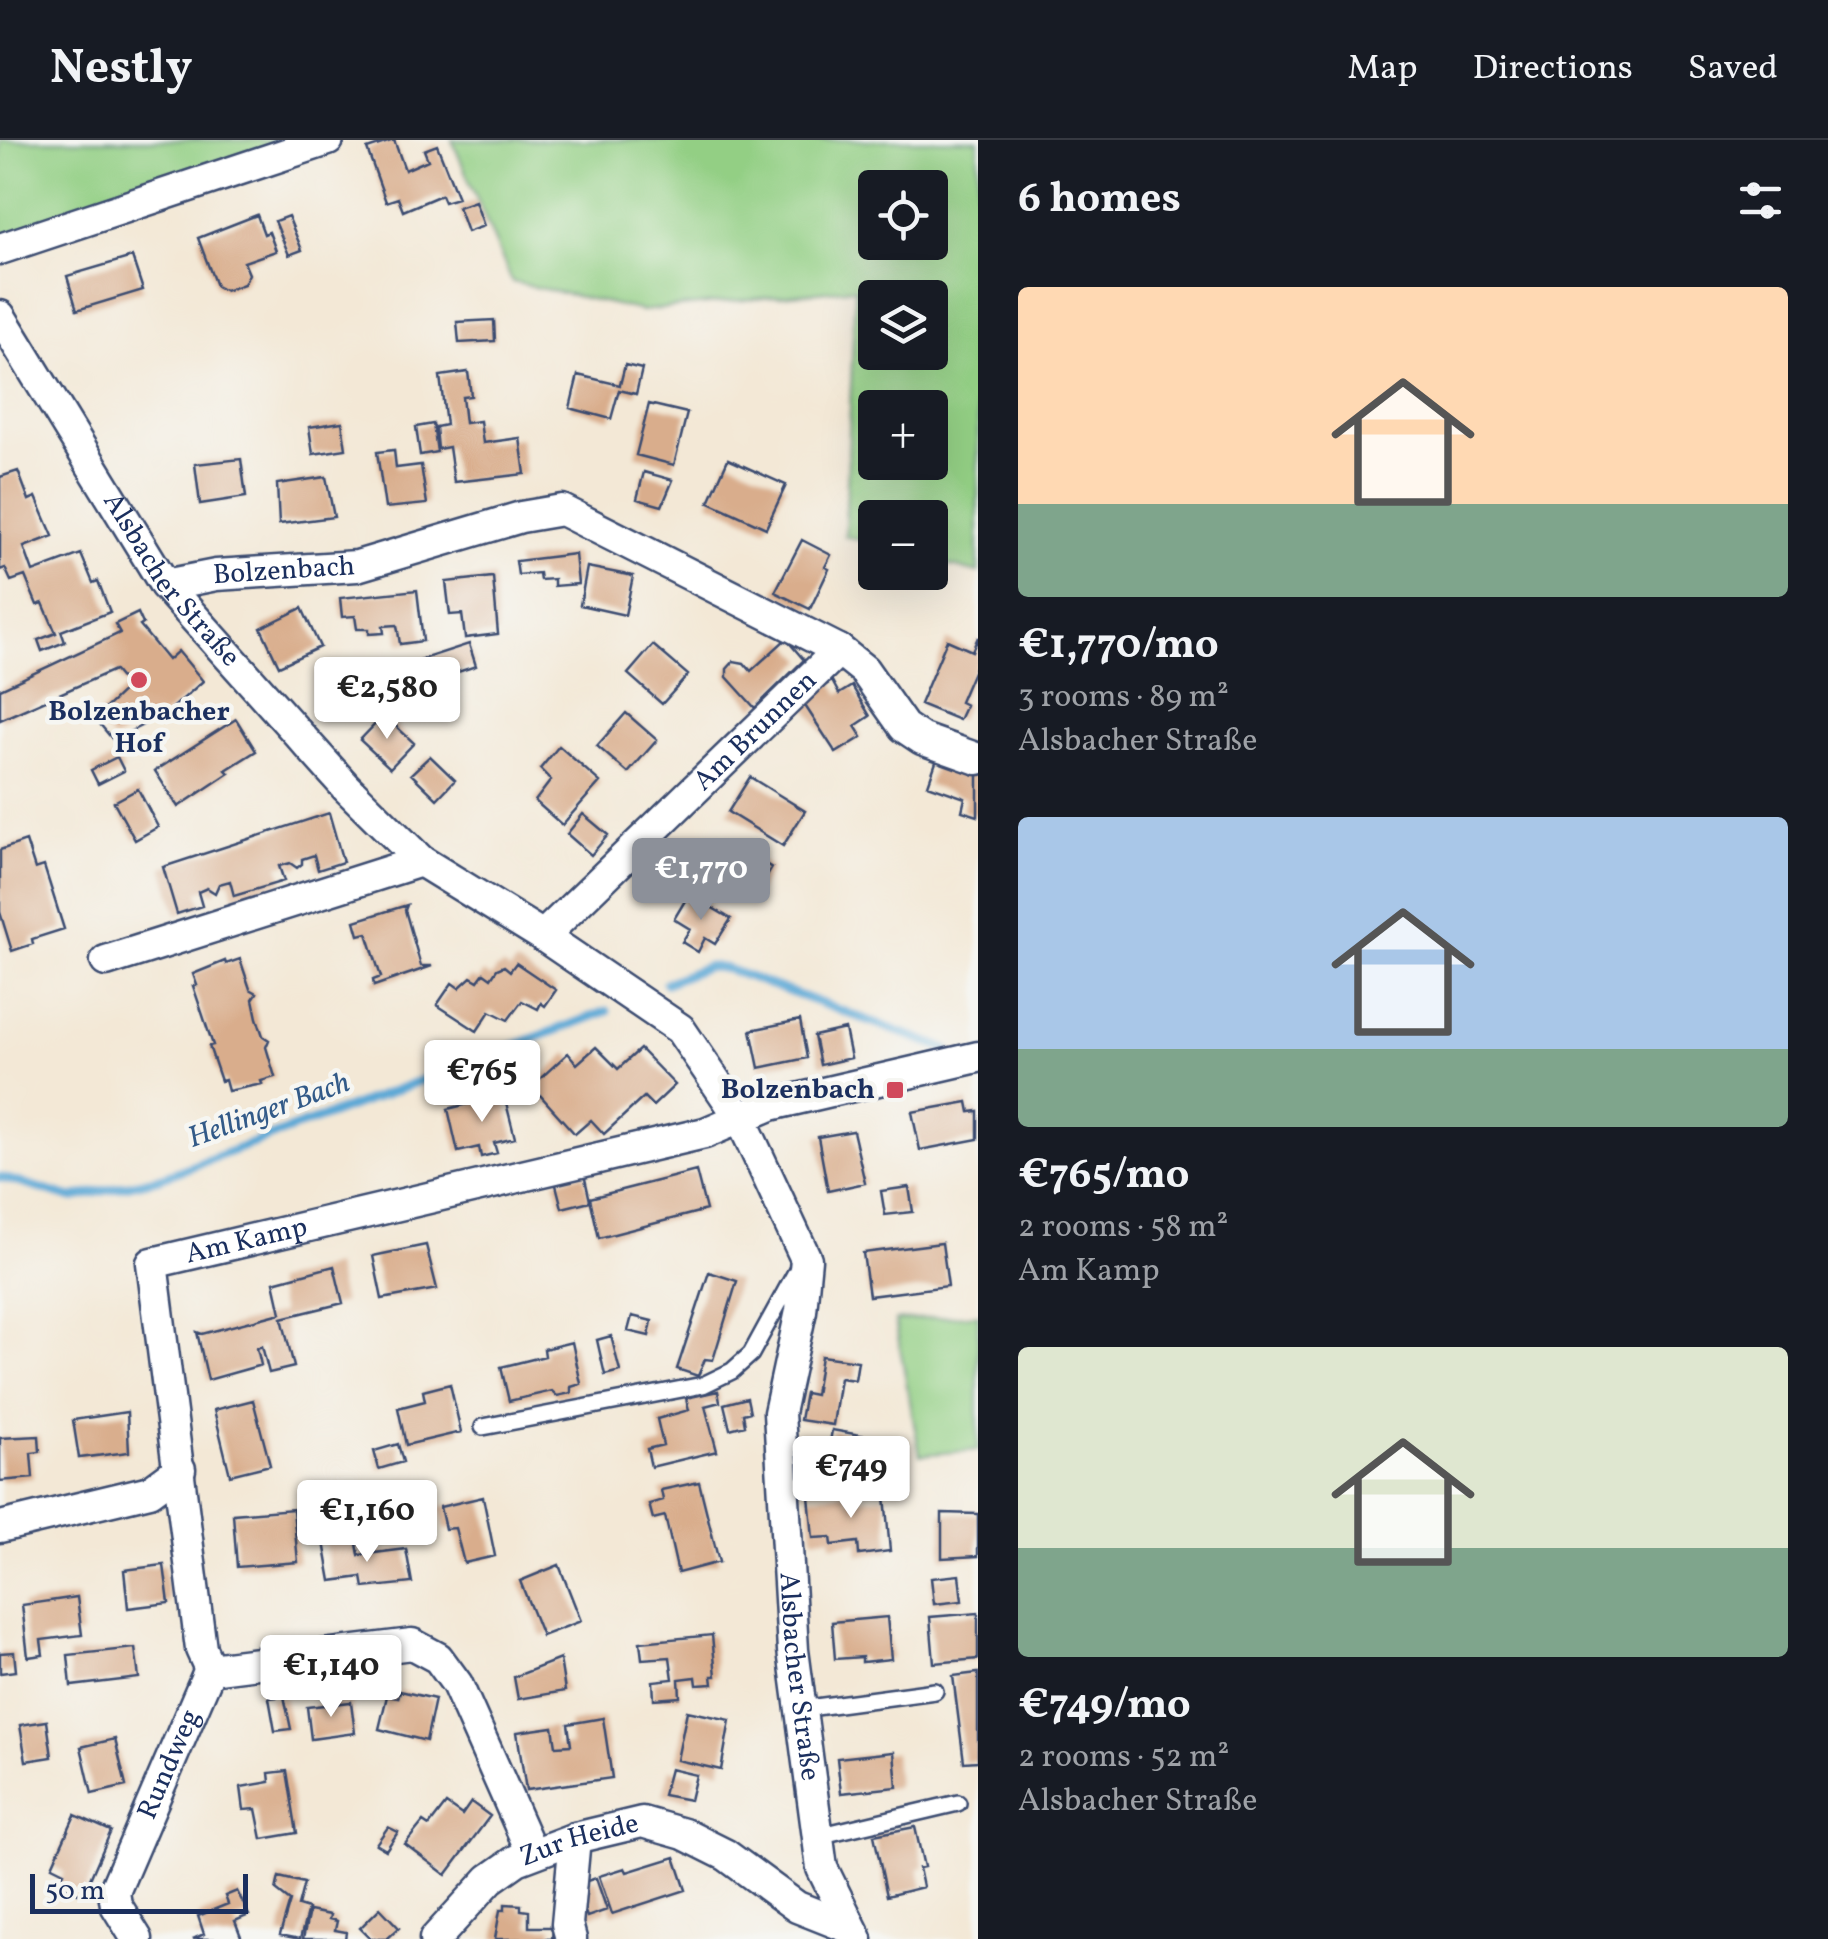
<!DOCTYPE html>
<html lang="en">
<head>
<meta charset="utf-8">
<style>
	:root { --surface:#171b24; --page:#20242c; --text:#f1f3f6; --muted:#9ea1a6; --line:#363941; --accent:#8c9099 }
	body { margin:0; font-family:Vollkorn,serif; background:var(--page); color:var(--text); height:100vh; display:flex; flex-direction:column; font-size:38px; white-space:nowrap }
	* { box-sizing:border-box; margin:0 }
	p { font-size:32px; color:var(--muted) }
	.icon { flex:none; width:55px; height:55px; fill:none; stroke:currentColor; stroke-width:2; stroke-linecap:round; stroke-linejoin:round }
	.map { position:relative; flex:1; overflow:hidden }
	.panel { display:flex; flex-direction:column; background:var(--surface); width:850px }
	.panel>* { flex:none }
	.fabs { position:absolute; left:858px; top:30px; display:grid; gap:20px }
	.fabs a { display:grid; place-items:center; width:90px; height:90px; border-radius:10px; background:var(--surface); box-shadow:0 10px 40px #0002; font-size:50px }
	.scale { position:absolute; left:30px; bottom:25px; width:218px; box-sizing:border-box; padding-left:10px; border:5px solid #1b2f5e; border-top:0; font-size:28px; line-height:35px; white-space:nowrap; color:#1b2f5e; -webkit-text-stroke:8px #f6f6f2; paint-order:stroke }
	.price { position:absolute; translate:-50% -85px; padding:0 22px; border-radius:10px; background:#fff; color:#222; font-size:32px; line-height:65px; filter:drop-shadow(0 2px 5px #0008) }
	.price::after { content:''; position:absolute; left:50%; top:60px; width:30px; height:22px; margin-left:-15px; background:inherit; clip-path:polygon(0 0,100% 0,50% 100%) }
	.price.active { background:var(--accent); color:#fff }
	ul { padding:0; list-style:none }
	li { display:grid; align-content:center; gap:20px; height:530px; padding:0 40px }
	li span { display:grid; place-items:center; height:310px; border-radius:10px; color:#555 }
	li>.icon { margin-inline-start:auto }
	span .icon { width:180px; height:180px; fill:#fffc; stroke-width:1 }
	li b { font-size:42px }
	h2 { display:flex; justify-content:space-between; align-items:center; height:120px; padding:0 40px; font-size:42px }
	header { display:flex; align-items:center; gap:60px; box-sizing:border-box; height:140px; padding:0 50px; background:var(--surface); border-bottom:2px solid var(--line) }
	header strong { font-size:48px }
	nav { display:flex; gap:55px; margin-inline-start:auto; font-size:35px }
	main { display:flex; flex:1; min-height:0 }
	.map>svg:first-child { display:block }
	.green { fill:#93cf84; stroke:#577f71; stroke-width:2.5; fill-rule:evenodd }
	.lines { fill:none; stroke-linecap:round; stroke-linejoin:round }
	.stream { stroke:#5da9d6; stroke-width:9 }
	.building { fill:#d9ad8c }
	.service-casing { stroke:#3b4b70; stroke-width:20 }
	.minor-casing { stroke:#3b4b70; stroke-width:35 }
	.service { stroke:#fff; stroke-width:15 }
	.minor { stroke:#fff; stroke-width:30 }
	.poi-dot { fill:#d1495b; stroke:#f6f6f2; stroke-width:4 }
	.labels { text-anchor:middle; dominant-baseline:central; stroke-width:9; stroke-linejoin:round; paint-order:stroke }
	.street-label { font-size:28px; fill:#1b2f5e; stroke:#f6f6f2 }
	.poi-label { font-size:28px; font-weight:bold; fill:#1b2f5e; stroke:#f6f6f2 }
	.water-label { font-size:30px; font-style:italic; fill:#325a88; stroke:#f6f6f2 }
</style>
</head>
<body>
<header>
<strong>Nestly</strong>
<nav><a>Map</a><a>Directions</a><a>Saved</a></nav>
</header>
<main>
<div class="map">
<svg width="978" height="1799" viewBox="0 0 978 1799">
	<rect width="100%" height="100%" fill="#f6f6f2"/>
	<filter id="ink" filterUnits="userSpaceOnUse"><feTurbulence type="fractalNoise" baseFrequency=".01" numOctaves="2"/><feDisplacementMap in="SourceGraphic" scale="20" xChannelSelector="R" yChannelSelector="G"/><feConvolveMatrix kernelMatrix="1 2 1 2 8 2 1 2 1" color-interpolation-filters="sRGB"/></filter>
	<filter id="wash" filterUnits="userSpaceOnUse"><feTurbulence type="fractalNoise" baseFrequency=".0048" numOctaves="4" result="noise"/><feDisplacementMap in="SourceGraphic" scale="40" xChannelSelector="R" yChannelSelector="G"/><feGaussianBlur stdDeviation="2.25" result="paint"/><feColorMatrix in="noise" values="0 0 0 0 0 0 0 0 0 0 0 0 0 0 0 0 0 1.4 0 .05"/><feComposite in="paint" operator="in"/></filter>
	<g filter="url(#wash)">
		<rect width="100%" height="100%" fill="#f3e8d6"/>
		<path class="green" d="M 0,0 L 304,0 L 0,98 Z
			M 452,0 L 978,0 L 978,433 L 930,420 L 930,378 L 875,378 L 875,404 L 845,396 L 855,148 L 642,171 L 512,142 ZM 875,48 L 930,48 L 930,102 L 875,102 ZM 875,158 L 930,158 L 930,212 L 875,212 ZM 875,268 L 930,268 L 930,322 L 875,322 Z
			M 978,1174 L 978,1310 L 920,1315 L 895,1181 Z"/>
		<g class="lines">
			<path class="stream" d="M 666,843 L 708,826 L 727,829 L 946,909
				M 0,1037 L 72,1058 L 160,1038 L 607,871"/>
		</g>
		<g id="blocks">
			<path class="building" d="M 394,0 L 405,30 L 428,20 L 424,10 L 437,5 L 458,58 L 444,62 L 441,55 L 403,71 L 398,58 L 386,62 L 367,9 Z
				M 475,61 L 484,86 L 467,92 L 458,67 Z
				M 257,75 L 264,94 L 269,92 L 276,111 L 244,122 L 249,134 L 244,144 L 225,151 L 216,146 L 198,98 Z
				M 288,76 L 302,110 L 289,115 L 275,81 Z
				M 132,117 L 143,150 L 77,170 L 67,136 Z
				M 494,180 L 495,201 L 459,203 L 457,182 Z
				M 625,225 L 642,229 L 636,254 L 619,250 L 611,279 L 570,268 L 578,235 L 620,245 Z
				M 468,232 L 471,256 L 462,257 L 465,283 L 480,281 L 483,303 L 520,298 L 525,334 L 454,342 L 449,307 L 438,309 L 436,287 L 446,285 L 440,236 Z
				M 649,264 L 687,273 L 674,325 L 636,315 Z
				M 342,282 L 346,309 L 313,314 L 309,287 Z
				M 433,284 L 437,312 L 420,315 L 416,287 Z
				M 394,310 L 396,328 L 421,325 L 427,364 L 385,368 L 377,312 Z
				M 241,319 L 246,357 L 200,364 L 195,324 Z
				M 728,319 L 786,345 L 766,388 L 709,362 Z
				M 18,331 L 29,360 L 36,357 L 53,396 L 24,407 L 33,432 L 81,414 L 93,443 L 98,441 L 110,472 L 61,491 L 65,502 L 42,511 L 38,500 L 56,493 L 43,463 L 37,465 L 25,436 L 11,441 L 5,428 L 0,430 L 0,337 Z
				M 644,332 L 673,340 L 662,366 L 637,359 Z
				M 326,337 L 334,377 L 279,384 L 277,344 Z
				M 802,400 L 831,415 L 825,427 L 829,429 L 810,469 L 775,452 Z
				M 575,414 L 578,444 L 554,446 L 554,439 L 540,440 L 539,433 L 518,435 L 516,421 Z
				M 587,427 L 633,436 L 625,475 L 580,465 Z
				M 493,437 L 498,494 L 465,498 L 462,474 L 450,475 L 446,442 Z
				M 417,450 L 423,501 L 400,504 L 397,485 L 383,486 L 384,493 L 369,494 L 369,489 L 357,489 L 355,476 L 342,477 L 340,458 Z
				M 302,468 L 320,507 L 279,526 L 261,488 Z
				M 138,473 L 143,484 L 140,486 L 168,520 L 178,511 L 203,541 L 167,573 L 113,600 L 95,578 L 128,547 L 114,530 L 0,580 L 0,549 L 120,493 L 115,484 Z
				M 978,497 L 978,520 L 960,562 L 966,565 L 959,580 L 920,564 L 947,500 L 972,511 Z
				M 786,499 L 804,520 L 755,568 L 727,537 L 727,529 L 734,521 L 744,523 L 751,531 Z
				M 469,504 L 476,526 L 434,540 L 430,531 L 402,539 L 398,527 Z
				M 653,505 L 688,535 L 662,564 L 628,534 Z
				M 832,541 L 839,554 L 852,546 L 870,576 L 855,586 L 862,597 L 836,613 L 802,561 Z
				M 368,547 L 371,559 L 318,575 L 313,559 L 342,550 L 343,556 Z
				M 626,573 L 657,600 L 628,633 L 597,606 Z
				M 384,575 L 414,603 L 390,628 L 360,600 Z
				M 236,579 L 256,611 L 226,630 L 229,633 L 178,667 L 155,631 Z
				M 559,606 L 600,642 L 562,685 L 535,661 L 551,640 L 540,629 Z
				M 430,616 L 455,640 L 437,659 L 411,634 Z
				M 117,617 L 124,631 L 98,644 L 91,630 Z
				M 937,619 L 978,634 L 978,676 L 962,671 L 965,658 L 928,645 Z
				M 750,637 L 805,671 L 783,706 L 728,672 Z
				M 138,649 L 158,687 L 135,700 L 114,662 Z
				M 329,673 L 343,722 L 318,730 L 314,715 L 302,719 L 302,724 L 297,728 L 290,723 L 279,726 L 284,741 L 234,756 L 230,741 L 219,744 L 215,753 L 207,748 L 198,752 L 202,766 L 177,774 L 163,727 Z
				M 583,674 L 608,695 L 591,715 L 567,694 Z
				M 26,701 L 35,729 L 44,726 L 64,789 L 32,799 L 33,804 L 12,811 L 0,772 L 0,710 Z
				M 737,707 L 772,728 L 755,756 L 719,735 Z
				M 689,754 L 731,779 L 715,804 L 705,798 L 698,812 L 682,802 L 690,789 L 674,779 Z
				M 407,765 L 405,770 L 421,826 L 432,826 L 374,846 L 373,840 L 381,837 L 367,793 L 359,795 L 355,781 Z
				M 240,819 L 250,849 L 257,853 L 253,859 L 257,878 L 263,896 L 269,900 L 266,907 L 275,937 L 261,941 L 262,944 L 228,951 L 225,940 L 221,941 L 209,906 L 213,905 L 193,846 L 197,845 L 193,834 L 225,821 L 226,824 Z
				M 516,823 L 556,850 L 545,866 L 541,863 L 538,869 L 522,861 L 508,880 L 490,871 L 477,891 L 437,865 L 452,843 L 459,848 L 471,837 L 478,841 L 484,833 L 491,838 L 497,829 L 504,826 L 510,831 Z
				M 800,880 L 807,918 L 759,928 L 751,890 Z
				M 845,889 L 851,918 L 820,925 L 814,896 Z
				M 596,907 L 618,929 L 640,909 L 675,945 L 653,966 L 644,957 L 604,994 L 591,980 L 575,994 L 532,946 L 568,913 L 577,924 Z
				M 504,955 L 515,998 L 494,1003 L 497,1013 L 481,1017 L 479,1007 L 458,1012 L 448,969 Z
				M 968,962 L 970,972 L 978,971 L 978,999 L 920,1010 L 912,972 Z
				M 853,991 L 865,1043 L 828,1051 L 818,997 Z
				M 696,1031 L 706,1070 L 599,1098 L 590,1058 Z
				M 584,1034 L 590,1061 L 562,1068 L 555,1041 Z
				M 909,1047 L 913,1072 L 885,1075 L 881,1051 Z
				M 942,1103 L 948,1146 L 869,1156 L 863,1113 Z
				M 426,1105 L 437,1149 L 382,1159 L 373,1116 Z
				M 334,1126 L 343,1163 L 282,1178 L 294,1227 L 269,1233 L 262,1206 L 257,1208 L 261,1225 L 208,1240 L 197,1192 L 202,1194 L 281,1173 L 274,1142 Z
				M 709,1132 L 737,1141 L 713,1220 L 705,1219 L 698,1236 L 677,1229 Z
				M 632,1176 L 652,1181 L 649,1196 L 628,1191 Z
				M 611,1196 L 620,1231 L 605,1235 L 597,1200 Z
				M 572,1202 L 581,1244 L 571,1247 L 571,1253 L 557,1256 L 552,1251 L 509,1261 L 501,1227 L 545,1216 L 544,1209 Z
				M 821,1216 L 858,1221 L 855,1240 L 840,1238 L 833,1285 L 800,1280 L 805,1253 L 815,1255 Z
				M 450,1244 L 461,1292 L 406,1305 L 398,1268 L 425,1261 L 423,1251 Z
				M 718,1251 L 720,1262 L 705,1266 L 717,1311 L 651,1327 L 647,1309 L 663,1305 L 657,1279 L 689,1270 L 686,1258 Z
				M 747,1258 L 750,1272 L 743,1274 L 745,1285 L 730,1289 L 724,1264 Z
				M 253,1260 L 270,1325 L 230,1335 L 214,1270 Z
				M 127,1272 L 129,1312 L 79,1318 L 73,1280 Z
				M 832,1290 L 866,1296 L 861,1322 L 826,1326 Z
				M 39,1296 L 40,1312 L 31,1313 L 33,1338 L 0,1341 L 0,1298 Z
				M 398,1304 L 403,1322 L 379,1329 L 374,1311 Z
				M 699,1342 L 719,1422 L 678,1433 L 665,1376 L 653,1379 L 649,1364 L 663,1360 L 661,1350 Z
				M 846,1353 L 847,1360 L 885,1356 L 890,1411 L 859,1415 L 858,1402 L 832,1405 L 831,1397 L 813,1398 L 809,1356 Z
				M 483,1357 L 495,1416 L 464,1423 L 455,1388 L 445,1389 L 440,1367 Z
				M 293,1369 L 298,1422 L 237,1427 L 233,1374 Z
				M 942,1373 L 978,1374 L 978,1416 L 942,1418 Z
				M 356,1398 L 359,1415 L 406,1409 L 412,1443 L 364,1448 L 362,1437 L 331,1441 L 324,1402 Z
				M 164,1425 L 169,1463 L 128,1468 L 124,1430 Z
				M 559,1425 L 581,1481 L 542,1496 L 520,1441 Z
				M 959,1435 L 962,1461 L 934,1464 L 931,1438 Z
				M 77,1457 L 82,1495 L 41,1500 L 43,1515 L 28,1517 L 22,1465 Z
				M 978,1473 L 978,1519 L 934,1523 L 930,1477 Z
				M 887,1477 L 891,1519 L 862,1522 L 862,1517 L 835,1519 L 832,1482 Z
				M 712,1495 L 716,1536 L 712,1536 L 713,1544 L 697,1545 L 696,1537 L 679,1539 L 680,1557 L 654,1559 L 653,1541 L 673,1539 L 670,1517 L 642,1519 L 640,1502 Z
				M 135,1508 L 139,1538 L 71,1546 L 68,1515 Z
				M 14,1512 L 16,1531 L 0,1533 L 0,1513 Z
				M 560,1519 L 565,1551 L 518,1559 L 514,1537 Z
				M 978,1533 L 978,1621 L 964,1622 L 953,1536 Z
				M 400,1551 L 435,1559 L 426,1601 L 379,1589 L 387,1556 L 398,1558 Z
				M 284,1556 L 291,1589 L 275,1591 L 269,1558 Z
				M 351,1562 L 355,1593 L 311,1599 L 307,1567 Z
				M 687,1571 L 730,1580 L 721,1630 L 677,1620 Z
				M 603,1578 L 612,1638 L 526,1650 L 517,1592 L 553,1587 L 556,1606 L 571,1605 L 568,1584 Z
				M 47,1581 L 52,1617 L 26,1621 L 20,1585 Z
				M 115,1599 L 126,1646 L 92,1654 L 81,1607 Z
				M 894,1612 L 897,1647 L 841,1653 L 837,1618 Z
				M 670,1629 L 696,1635 L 690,1660 L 663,1655 Z
				M 287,1631 L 297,1693 L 262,1699 L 256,1669 L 244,1670 L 241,1647 L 270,1642 L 269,1633 Z
				M 471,1662 L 490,1676 L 446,1735 L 405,1704 L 423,1682 L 429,1686 L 446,1664 L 462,1675 Z
				M 75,1675 L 111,1691 L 83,1755 L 58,1744 L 64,1732 L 52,1726 Z
				M 388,1687 L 398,1692 L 386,1710 L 376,1704 Z
				M 915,1687 L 924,1727 L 919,1728 L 923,1747 L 887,1756 L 874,1695 Z
				M 675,1717 L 686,1750 L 612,1774 L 599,1736 L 625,1728 L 627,1732 Z
				M 279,1737 L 304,1743 L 298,1766 L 308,1769 L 300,1799 L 280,1795 L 290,1761 L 276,1750 Z
				M 596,1738 L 607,1770 L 587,1777 L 575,1745 Z
				M 237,1751 L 249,1775 L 235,1781 L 242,1799 L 193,1799 L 204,1794 L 198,1776 L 228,1764 L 225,1756 Z
				M 505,1764 L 521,1765 L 521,1770 L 529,1771 L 529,1787 L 553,1787 L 552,1799 L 495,1799 L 500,1770 L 505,1770 Z
				M 380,1768 L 399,1788 L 387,1799 L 371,1799 L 360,1788 Z
				M 309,1771 L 330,1775 L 329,1779 L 337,1781 L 335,1790 L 346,1792 L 345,1799 L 303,1799 Z"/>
		</g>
	</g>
	<g filter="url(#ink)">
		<use href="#blocks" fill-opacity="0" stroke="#3b4b70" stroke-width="2.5"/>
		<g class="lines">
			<g class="service-casing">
				<path id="service" d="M 483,1287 L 703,1245 L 732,1231 L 751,1214 L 797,1130
					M 801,1569 L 935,1551
					M 818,1696 L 958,1663"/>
			</g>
			<g class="minor-casing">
				<g id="minor">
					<path d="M 0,109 L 328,0"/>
					<path id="s1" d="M 0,176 L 165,445 L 346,647 L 421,721 L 543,796 L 680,889 L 741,979 L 806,1119 L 801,1171 L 779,1273 L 793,1510 L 822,1728 L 857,1799"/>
					<path id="s2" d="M 165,445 L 216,435 L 357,426 L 521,377 L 562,370 L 839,510 L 864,530 L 904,587 L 922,599 L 978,619"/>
					<path id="s3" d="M 543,796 L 839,510"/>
					<path d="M 106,821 L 421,721"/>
					<path d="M 0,1387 L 150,1351 L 180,1329"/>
					<path id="s4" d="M 210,1529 L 201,1509 L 152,1123 L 705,993 L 771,965 L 978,917"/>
					<path id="s5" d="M 137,1799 L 116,1765 L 114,1752 L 210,1529 L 412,1504 L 438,1518 L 457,1544 L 532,1713"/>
					<path id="s6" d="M 435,1799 L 490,1739 L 517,1720 L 575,1698 L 642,1682 L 684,1694 L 726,1715 L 797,1767 L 850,1788"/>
					<path d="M 571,1799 L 567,1784 L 575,1698"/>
				</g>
			</g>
			<use href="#service" class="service"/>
			<use href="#minor" class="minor"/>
		</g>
	</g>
	<g class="poi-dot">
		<circle cx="139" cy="540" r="10"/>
		<rect x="885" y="940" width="20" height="20" rx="5"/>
	</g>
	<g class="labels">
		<g class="street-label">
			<text stroke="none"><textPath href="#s2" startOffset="120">Bolzenbach</textPath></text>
			<text stroke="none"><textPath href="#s1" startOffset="315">Alsbacher Straße</textPath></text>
			<text stroke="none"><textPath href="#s3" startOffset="295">Am Brunnen</textPath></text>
			<text stroke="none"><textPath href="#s4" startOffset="508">Am Kamp</textPath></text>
			<text stroke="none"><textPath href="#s1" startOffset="1685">Alsbacher Straße</textPath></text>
			<text stroke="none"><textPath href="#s5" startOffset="192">Rundweg</textPath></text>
			<text stroke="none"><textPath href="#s6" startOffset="180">Zur Heide</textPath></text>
		</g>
		<g class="poi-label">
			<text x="139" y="572">Bolzenbacher<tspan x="139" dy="32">Hof</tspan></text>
			<text x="875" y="950" text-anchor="end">Bolzenbach</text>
		</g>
		<g class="water-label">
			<text transform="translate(269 971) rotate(-20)">Hellinger Bach</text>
		</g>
	</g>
</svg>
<div class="fabs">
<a><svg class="icon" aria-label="locate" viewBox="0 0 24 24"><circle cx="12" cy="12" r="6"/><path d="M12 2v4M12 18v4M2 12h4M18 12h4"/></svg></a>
<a><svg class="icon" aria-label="layers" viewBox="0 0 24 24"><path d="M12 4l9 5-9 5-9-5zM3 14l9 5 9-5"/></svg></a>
<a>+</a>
<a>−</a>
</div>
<div class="scale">50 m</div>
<b class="price" style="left:387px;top:602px">€2,580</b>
<b class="price active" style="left:701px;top:783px">€1,770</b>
<b class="price" style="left:482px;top:985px">€765</b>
<b class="price" style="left:851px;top:1381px">€749</b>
<b class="price" style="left:367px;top:1425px">€1,160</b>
<b class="price" style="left:331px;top:1580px">€1,140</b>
</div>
<section class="panel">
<h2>6 homes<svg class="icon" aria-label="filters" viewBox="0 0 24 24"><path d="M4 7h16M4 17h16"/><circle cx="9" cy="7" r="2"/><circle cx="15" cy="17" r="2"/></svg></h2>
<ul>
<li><span style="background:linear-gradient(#ffd9b3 70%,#7fa58c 0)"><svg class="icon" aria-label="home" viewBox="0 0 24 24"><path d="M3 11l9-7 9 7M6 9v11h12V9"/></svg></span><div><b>€1,770/mo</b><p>3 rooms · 89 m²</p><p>Alsbacher Straße</p></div></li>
<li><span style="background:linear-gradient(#a9c7e8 75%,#7fa58c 0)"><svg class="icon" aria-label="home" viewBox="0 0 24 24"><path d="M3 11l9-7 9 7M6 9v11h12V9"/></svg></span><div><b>€765/mo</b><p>2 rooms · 58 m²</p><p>Am Kamp</p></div></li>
<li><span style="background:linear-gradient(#dfe7d0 65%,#7fa58c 0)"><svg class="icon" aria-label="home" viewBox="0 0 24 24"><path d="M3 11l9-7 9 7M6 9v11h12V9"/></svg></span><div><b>€749/mo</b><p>2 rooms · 52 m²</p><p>Alsbacher Straße</p></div></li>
</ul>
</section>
</main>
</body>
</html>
